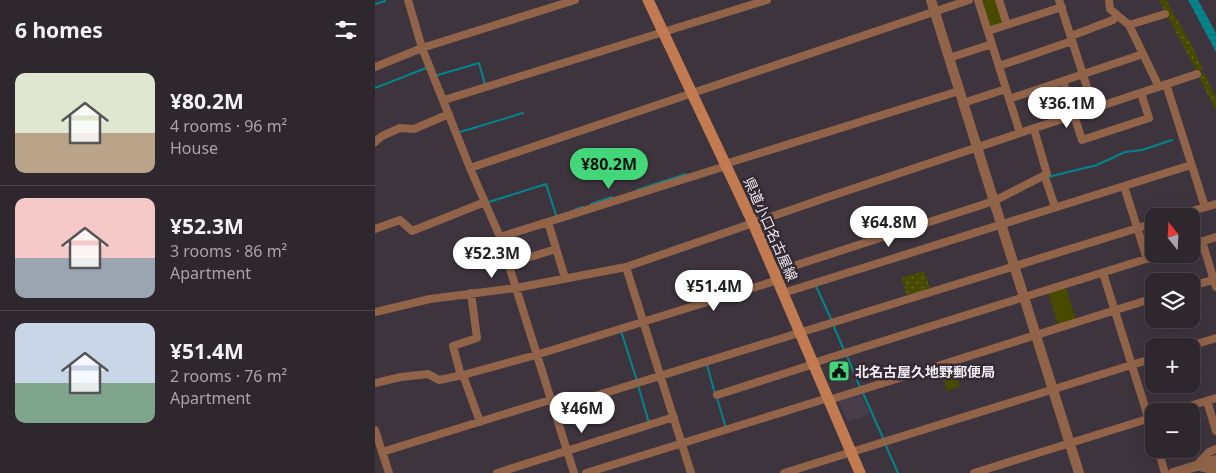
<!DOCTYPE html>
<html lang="en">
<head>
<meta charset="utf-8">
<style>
	:root { --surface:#2e272e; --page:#3a333a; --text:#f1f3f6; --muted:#a7a5aa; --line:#49444a; --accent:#44d77a }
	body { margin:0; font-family:"Noto Sans","Noto Sans JP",sans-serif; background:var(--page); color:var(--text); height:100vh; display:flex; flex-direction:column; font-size:19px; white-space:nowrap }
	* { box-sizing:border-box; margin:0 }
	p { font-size:16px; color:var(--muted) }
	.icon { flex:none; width:28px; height:28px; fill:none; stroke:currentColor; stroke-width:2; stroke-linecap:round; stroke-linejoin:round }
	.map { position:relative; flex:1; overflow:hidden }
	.drawer { display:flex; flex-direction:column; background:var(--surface); width:375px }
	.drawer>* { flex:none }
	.needle { width:32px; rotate:342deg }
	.controls { position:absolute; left:770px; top:208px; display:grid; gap:10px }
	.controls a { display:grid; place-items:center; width:55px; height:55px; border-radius:10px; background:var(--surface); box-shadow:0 5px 20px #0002,0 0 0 1px var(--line); font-size:25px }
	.price { position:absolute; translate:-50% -42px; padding:0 11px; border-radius:18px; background:#fff; color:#222; font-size:16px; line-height:32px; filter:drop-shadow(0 1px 2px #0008) }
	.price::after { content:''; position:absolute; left:50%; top:30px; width:15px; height:11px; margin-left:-8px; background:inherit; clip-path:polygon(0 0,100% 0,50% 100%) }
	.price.active { background:var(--accent); color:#111 }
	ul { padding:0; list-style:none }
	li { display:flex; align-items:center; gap:15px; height:125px; padding:0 15px }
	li+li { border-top:1px solid var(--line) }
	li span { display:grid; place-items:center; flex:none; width:140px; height:100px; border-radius:10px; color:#555 }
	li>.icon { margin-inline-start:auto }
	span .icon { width:60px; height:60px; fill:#fffc; stroke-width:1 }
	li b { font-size:21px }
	h2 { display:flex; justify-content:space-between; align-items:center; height:60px; padding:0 15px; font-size:21px }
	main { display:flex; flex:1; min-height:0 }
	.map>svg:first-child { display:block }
	.built { fill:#4a3d4b }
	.grass { fill:url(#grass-dots) }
	.green { fill:#484a00 }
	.water { fill:url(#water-rules) }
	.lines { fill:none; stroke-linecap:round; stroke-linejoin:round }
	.stream { stroke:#01868d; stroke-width:2 }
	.minor { stroke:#91644a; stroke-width:8 }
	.tertiary { stroke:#91644a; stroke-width:10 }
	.secondary { stroke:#c27b50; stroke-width:11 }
	.labels { text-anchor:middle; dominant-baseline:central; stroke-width:5; stroke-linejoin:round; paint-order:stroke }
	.street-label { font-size:14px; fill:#f2ecf2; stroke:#332a34 }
	.poi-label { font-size:14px; font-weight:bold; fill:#f2ecf2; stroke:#332a34; text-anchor:start }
</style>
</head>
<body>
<main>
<section class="drawer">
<h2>6 homes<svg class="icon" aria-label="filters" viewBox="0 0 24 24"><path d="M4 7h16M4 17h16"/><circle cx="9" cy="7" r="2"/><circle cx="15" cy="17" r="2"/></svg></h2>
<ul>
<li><span style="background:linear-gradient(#dfe7d0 60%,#b9a48a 0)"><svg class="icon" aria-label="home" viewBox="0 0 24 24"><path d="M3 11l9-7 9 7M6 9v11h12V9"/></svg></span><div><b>¥80.2M</b><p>4 rooms · 96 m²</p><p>House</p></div></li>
<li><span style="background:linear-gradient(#f6c9c9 60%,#9aa5b1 0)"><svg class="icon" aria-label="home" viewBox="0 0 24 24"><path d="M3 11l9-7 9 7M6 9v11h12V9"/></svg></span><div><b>¥52.3M</b><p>3 rooms · 86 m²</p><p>Apartment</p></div></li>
<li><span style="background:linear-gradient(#c9d6e8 60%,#7fa58c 0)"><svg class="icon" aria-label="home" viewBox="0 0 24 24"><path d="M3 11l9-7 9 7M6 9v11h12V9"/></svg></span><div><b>¥51.4M</b><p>2 rooms · 76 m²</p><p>Apartment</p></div></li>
</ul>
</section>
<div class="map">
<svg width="841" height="473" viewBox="0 0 841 473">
	<defs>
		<pattern id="grass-dots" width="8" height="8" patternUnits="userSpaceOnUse" patternTransform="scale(1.25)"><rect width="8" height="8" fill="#484a00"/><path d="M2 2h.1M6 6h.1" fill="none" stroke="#636426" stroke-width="1.8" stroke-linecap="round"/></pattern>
		<pattern id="water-rules" width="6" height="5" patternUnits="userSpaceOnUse" patternTransform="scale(1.25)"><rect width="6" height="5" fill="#01868d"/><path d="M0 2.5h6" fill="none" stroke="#1e6d72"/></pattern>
	</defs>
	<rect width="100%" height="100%" fill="#3e343e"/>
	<path class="built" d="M 485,393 L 495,414 L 473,422 L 463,400 Z"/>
	<path class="grass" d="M 784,0 L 791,0 L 815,42 L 828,69 L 822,72 L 821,70 Z
		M 829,72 L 841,98 L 841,111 L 823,75 Z
		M 549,271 L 555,288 L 532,296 L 526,278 Z"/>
	<path class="green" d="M 607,0 L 622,0 L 629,22 L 617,27 L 615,26 Z
		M 708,86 L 713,104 L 712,107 L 702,110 L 700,108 L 694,91 Z
		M 691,287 L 701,320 L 683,325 L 673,293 Z
		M 578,364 L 585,387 L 572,391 L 565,368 Z"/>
	<path class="water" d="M 813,0 L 823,0 L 841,33 L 841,52 Z"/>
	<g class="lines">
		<path class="stream" d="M 0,4 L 10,1
			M 63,75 L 104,63 L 110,84
			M 0,88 L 51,68
			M 85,132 L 148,113
			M 673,177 L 722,165 L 750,152 L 767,150 L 797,140
			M 262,190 L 311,174
			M 114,202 L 171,184 L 181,215
			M 216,204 L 237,197
			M 201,209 L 208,207
			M 441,286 L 456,319
			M 459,327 L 469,350
			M 246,331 L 262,381
			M 472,356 L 485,387
			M 332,365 L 340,394
			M 263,385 L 274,423
			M 488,393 L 508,438
			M 342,398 L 350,425
			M 511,446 L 523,473"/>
		<path class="minor" d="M 33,0 L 47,48 L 95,168 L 125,237 L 199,473
			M 603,0 L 645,133
			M 624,0 L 632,25
			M 684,0 L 719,109
			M 734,0 L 735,9 L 754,25 L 784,87
			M 754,25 L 790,14
			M 613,31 L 687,7
			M 696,36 L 738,20 L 742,15
			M 574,58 L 617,44
			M 624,66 L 697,41
			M 0,67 L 47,48 L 200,0
			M 688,81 L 707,140 L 774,118 L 766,93
			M 791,84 L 830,207
			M 634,99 L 768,54
			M 69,100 L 392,0
			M 588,103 L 631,89
			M 0,142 L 7,136 L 25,128 L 39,129 L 74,114
			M 350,164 L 584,91
			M 95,168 L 594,0
			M 671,180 L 680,207
			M 749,186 L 772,259
			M 800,216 L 841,204
			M 173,222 L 190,278
			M 0,229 L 25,220 L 37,231 L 110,202
			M 125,237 L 351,166
			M 827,241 L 841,287
			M 816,245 L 841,237
			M 133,264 L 181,249
			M 251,267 L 316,473
			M 400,272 L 619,201 L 672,174 L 659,129
			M 728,273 L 779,436
			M 816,286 L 841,279
			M 408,293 L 816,165
			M 0,312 L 55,299 L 141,288 L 251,267 L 453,197 L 822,74
			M 815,346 L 841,338
			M 438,363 L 787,254
			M 88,375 L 105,422
			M 86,376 L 78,346 L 102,338 L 96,293
			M 0,383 L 26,377 L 53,374 L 64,380 L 88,375 L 161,355 L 403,280
			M 342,395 L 439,364
			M 454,400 L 779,298
			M 832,401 L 841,431
			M 178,409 L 779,223
			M 798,411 L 841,398
			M 0,430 L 14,473
			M 783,449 L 790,473
			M 841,449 L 834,452 L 821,466 L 837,470 L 841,469
			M 7,452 L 175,400
			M 122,473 L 299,417
			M 211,473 L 453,398
			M 409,473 L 779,358
			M 599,473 L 779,417"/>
		<path class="tertiary" d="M 556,0 L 704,473
			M 798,473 L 841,460"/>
		<path class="secondary" d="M 273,0 L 378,223 L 485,473"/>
	</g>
	<defs>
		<g id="civic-square" transform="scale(1.125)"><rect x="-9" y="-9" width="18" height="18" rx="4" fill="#44d77a" stroke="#332a34"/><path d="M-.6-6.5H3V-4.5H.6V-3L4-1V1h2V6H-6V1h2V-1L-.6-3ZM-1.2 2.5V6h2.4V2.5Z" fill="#111"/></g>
	</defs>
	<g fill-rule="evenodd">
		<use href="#civic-square" x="464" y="371"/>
	</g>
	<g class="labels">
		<g class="street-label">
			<text transform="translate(396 229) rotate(66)">県道小口名古屋線</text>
		</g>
		<g class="poi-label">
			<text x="480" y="371">北名古屋久地野郵便局</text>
		</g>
	</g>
</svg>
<div class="controls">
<a><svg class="needle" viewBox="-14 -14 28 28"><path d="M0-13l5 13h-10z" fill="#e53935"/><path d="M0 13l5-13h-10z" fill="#a7a5aa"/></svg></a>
<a><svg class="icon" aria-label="layers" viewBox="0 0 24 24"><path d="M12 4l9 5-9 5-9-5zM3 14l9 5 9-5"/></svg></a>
<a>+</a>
<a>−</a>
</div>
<b class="price" style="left:692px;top:129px">¥36.1M</b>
<b class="price active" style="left:234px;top:190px">¥80.2M</b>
<b class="price" style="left:514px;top:248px">¥64.8M</b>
<b class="price" style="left:117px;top:279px">¥52.3M</b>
<b class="price" style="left:339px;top:312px">¥51.4M</b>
<b class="price" style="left:207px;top:434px">¥46M</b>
</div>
</main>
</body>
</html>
